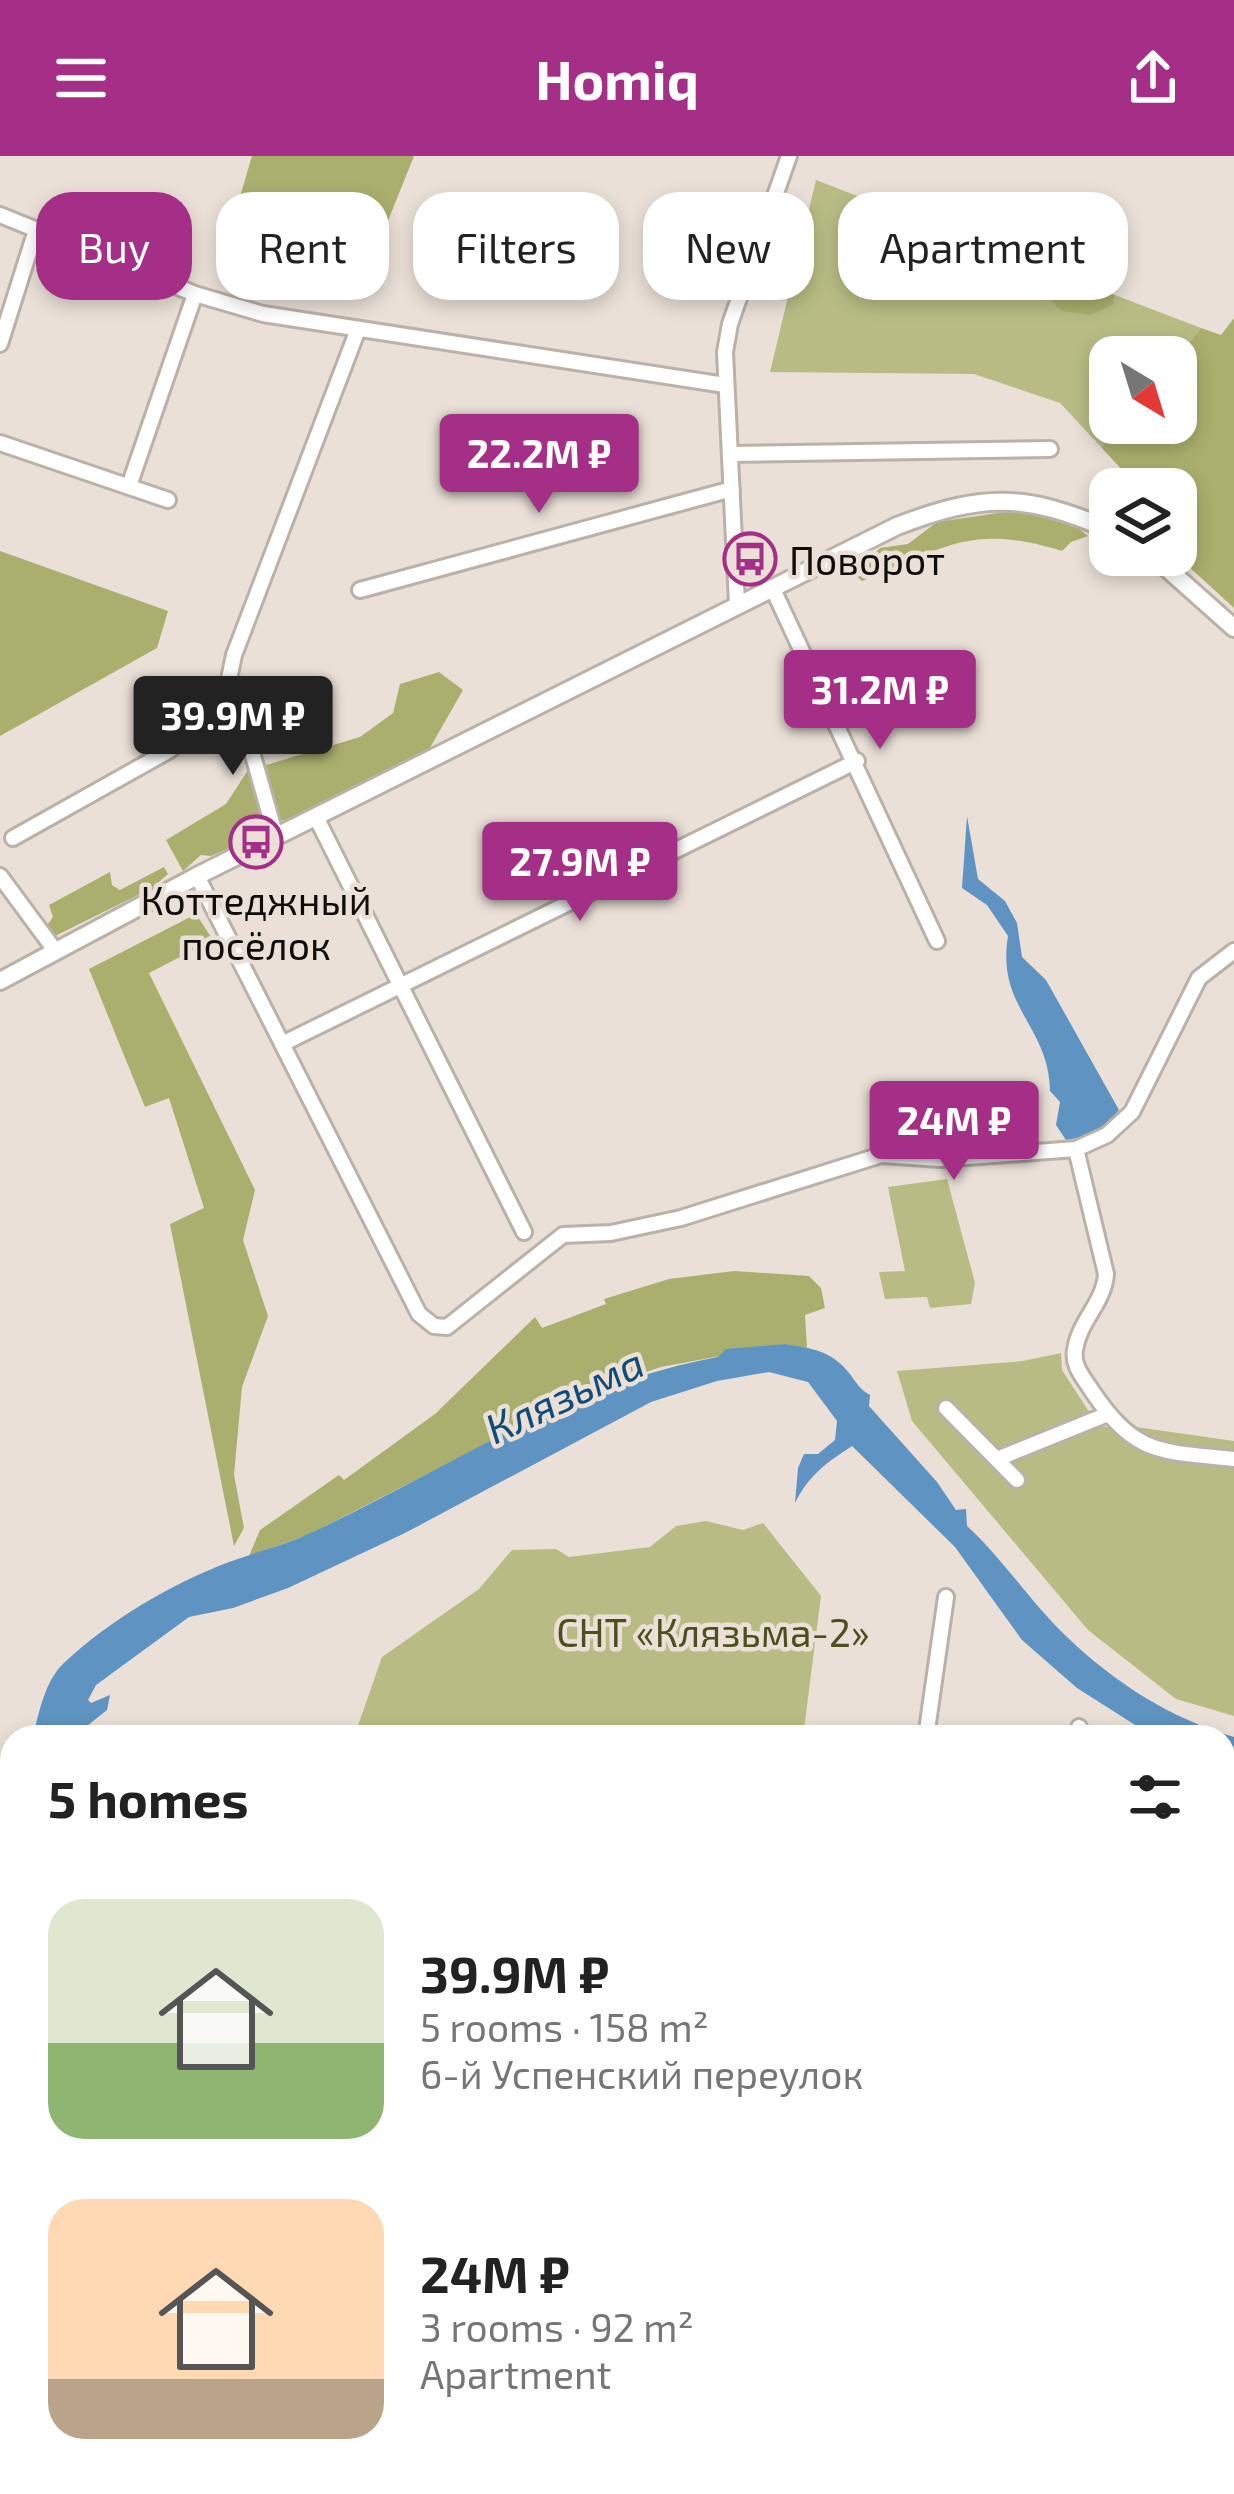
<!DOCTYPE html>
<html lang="en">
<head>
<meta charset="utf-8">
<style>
	:root { --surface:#fff; --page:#f6f6f6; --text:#222; --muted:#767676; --accent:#a52e86 }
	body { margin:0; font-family:"Exo 2",sans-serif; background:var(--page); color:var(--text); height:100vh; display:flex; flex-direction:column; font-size:45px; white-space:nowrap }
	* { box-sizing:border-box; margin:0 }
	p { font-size:39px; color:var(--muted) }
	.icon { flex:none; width:66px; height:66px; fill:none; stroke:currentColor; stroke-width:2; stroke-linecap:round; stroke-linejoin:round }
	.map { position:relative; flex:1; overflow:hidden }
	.side { position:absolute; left:0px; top:1569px; width:1236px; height:771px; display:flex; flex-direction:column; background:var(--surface); border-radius:36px 36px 0 0; box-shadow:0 6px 18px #0003 }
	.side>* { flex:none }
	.guide { position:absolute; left:36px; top:36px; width:1164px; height:108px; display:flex; gap:24px }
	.needle { width:78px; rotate:142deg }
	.fabs { position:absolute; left:1089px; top:180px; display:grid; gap:24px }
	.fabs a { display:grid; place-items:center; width:108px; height:108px; border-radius:24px; background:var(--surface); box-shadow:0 6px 18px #0003; font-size:60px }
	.price { position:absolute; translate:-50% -102px; padding:0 27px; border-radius:12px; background:var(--accent); color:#fff; font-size:39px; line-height:78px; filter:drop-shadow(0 3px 6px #0008) }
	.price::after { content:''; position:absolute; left:50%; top:72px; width:36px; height:27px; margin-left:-18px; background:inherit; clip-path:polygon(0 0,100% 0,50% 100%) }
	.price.on { background:#222; color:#fff }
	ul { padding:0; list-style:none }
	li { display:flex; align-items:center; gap:36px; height:300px; padding:0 48px }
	li span { display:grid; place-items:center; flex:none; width:336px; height:240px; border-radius:36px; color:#555 }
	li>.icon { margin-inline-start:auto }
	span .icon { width:144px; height:144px; fill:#fffc; stroke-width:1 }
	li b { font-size:51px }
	h2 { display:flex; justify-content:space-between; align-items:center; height:144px; padding:0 48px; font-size:51px }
	.chip { padding:0 42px; border-radius:36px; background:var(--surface); box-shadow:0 6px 18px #0003; font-size:42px; line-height:108px }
	.chip.on { background:var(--accent); color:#fff }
	header { display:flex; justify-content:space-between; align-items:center; height:156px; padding:0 48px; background:var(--accent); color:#fff; font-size:54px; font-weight:700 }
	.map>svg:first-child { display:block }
	.green { fill:#b8bc84 }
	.forest { fill:#abaf6d }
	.water { fill:#5f93c1 }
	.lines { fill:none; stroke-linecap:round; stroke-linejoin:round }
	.minor-casing { stroke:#bab1a8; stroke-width:20 }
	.major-casing { stroke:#bab1a8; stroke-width:22 }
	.minor { stroke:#fff; stroke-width:14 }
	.major { stroke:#fff; stroke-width:16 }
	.labels { text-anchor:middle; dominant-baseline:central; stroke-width:9; stroke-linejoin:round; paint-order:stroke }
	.poi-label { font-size:39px; fill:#0f0c09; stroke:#eae0d8; text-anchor:start }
	.park-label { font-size:39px; fill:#4d4f1d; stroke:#eae0d8 }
	.water-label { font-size:42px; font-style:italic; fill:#104c79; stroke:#eae0d8 }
</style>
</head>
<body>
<header><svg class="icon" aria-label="menu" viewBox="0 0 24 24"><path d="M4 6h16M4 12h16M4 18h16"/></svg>Homiq<svg class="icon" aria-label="share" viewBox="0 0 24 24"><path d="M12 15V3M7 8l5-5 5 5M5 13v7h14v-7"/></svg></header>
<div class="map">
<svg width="1234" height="2338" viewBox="0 0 1234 2338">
	<rect width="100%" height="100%" fill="#eae0d8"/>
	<path class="green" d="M 816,24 L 1036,109 L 1038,142 L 1114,148 L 1115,139 L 1201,172 L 1176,202 L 1110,201 L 1110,267 L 1136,267 L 1134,272 L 1118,273 L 1101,291 L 1060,247 L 974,218 L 770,216 Z
		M 947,1023 L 975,1127 L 971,1148 L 930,1152 L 927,1141 L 885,1143 L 879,1116 L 905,1115 L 888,1031 Z
		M 1061,1197 L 1062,1214 L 1099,1271 L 1129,1270 L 1234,1285 L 1234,1560 L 1176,1543 L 1088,1474 L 912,1265 L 897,1215 L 1023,1205 Z
		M 706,1365 L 743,1374 L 763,1367 L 821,1440 L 803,1581 L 354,1581 L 382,1501 L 479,1433 L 512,1394 L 556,1393 L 569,1401 L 650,1391 L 676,1370 Z
		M 12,2015 L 12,2319 L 0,2321 L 0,2018 Z
		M 535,2328 L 784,2328 L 783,2338 L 517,2338 Z"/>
	<path class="forest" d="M 252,0 L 414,0 L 373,102 L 234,61 Z
		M 1036,109 L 1115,139 L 1114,148 L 1091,159 L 1062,155 L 1048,142 L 1031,136 Z
		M 1234,162 L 1234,452 L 1176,399 L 1176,333 L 1113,333 L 1124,316 L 1101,291 L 1118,273 L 1133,272 L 1136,267 L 1176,267 L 1176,202 L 1201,172 L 1221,179 Z
		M 1018,354 L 1077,371 L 1088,380 L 1071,386 L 1062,395 C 970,367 947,391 862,425 L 857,421 L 859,412 L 880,392 L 908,388 L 937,366 Z
		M 0,395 L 168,455 L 157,492 L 0,580 Z
		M 439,516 L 463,534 L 427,597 L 289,665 L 279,664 L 264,619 L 266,609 L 360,581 L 393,557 L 400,528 Z
		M 248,614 L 253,616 L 267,675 L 211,700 L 201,699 L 183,715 L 166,684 L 226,648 Z
		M 164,711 L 168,718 L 152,732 L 53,781 L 45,772 L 53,761 L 49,749 L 110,716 L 112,729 L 120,734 Z
		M 196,758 L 213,784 L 149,817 L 255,1034 L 243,1084 L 268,1160 L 242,1231 L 234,1319 L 244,1372 L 234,1390 L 170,1068 L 204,1052 L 169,942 L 145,951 L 89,813 Z
		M 734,1115 L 809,1120 L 821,1132 L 825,1152 L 805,1159 L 807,1192 L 785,1188 L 661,1211 L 629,1222 L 552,1254 L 310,1378 L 249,1400 L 260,1374 L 339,1319 L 344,1324 L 435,1258 L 535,1161 L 542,1172 L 606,1148 L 604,1143 L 669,1123 Z"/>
	<path class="water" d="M 967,660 L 978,723 L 1005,745 L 1017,767 L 1022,801 L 1046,824 L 1119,954 C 1105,971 1089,981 1066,984 L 1056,969 L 1060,946 L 1050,935 C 1049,869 996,852 1008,780 L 987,749 L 962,732 Z
		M 785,1188 C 811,1192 832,1195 849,1217 C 857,1227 859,1233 870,1239 L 869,1250 L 937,1326 L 956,1354 L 966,1353 L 967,1370 C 1004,1404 1031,1447 1067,1481 C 1115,1527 1170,1562 1234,1581 L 1234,1617 L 1224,1613 L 1224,1581 L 1154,1581 L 1077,1532 L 1022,1484 L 955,1391 L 852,1290 C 826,1307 809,1319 795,1347 L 798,1312 L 804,1298 L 818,1298 L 835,1284 L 837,1265 L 808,1226 L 769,1216 L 717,1225 L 651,1246 L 405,1377 L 288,1432 L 233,1452 L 189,1461 L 96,1529 L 88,1544 L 91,1547 L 110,1539 L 107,1554 L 73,1581 L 33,1581 C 39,1556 45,1524 65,1506 C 110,1464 171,1428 229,1406 C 257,1396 288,1388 315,1375 C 448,1313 571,1227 718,1201 L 726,1193 Z
		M 12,2319 L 12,2328 L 395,2328 L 371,2335 L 359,2330 L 347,2338 L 0,2338 L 0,2321 Z"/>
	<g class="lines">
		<g class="minor-casing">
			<path id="minor" d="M 0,59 L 195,138 L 263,158 L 725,229
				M 0,188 L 36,74
				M 0,287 L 168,344
				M 730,298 L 1050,293
				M 129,330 L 195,138
				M 772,431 L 937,785
				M 360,434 L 732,333
				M 737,448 L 725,196 L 730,168 L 789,0
				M 225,542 L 248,582 L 276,681
				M 316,661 L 524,1076
				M 13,682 L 170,594 L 225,542 L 234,499 L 357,176
				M 0,720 L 54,793
				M 197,720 L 419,1158 L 434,1170 L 447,1171 L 563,1079 L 611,1077 L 681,1062 L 881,999 L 940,1003 L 1076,993 L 1107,979 L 1132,956 L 1199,822 L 1234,795
				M 282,888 L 857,605
				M 1076,993 L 1106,1118 C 1104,1147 1079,1165 1075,1194 C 1072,1210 1084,1222 1092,1235 C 1136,1300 1160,1295 1234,1303
				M 946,1252 L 1017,1324
				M 997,1303 L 1108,1258
				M 926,1581 L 946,1441
				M 1077,1581 L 1079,1571
				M 1224,1802 L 1234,1801
				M 1224,1978 L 1234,1979
				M 0,2124 L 12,2116"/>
		</g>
		<g class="major-casing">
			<path id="major" d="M 1152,399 L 1234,472
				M 0,825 L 197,720 L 897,370 C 983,337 1025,337 1110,374"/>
		</g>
		<use href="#minor" class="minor"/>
		<use href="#major" class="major"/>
	</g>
	<defs>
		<g id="bus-ring" transform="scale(2.7)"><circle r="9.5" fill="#eae0d8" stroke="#a52e86" stroke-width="1.5"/><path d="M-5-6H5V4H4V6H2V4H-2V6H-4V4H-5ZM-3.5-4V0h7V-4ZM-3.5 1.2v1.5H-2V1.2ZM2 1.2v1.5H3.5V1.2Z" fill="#a52e86"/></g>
	</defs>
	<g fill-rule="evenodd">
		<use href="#bus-ring" x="750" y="403"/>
		<use href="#bus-ring" x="256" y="686"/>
	</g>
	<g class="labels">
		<g class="poi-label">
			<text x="789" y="403">Поворот</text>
			<text x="256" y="743" text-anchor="middle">Коттеджный<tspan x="256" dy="45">посёлок</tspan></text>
		</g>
		<g class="park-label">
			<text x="713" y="1475">СНТ «Клязьма-2»</text>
		</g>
		<g class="water-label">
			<text transform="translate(564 1238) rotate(-25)">Клязьма</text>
		</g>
	</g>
</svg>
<div class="fabs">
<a><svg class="needle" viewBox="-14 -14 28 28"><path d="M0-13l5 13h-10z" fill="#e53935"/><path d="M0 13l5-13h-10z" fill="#767676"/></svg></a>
<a><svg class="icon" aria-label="layers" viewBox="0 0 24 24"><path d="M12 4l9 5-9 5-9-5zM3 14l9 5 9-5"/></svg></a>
</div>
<b class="price" style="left:539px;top:360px">22.2M ₽</b>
<b class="price" style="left:880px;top:596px">31.2M ₽</b>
<b class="price on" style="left:233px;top:622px">39.9M ₽</b>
<b class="price" style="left:580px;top:768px">27.9M ₽</b>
<b class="price" style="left:954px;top:1027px">24M ₽</b>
<div class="guide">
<a class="chip on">Buy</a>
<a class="chip">Rent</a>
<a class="chip">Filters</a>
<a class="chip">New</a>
<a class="chip">Apartment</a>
</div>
<section class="side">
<h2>5 homes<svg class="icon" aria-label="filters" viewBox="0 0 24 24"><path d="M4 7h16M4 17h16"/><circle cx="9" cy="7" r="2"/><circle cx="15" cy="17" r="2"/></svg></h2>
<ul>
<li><span style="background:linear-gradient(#dfe7d0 60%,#8fb573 0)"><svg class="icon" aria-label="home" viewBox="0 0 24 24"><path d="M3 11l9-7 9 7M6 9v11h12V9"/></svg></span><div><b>39.9M ₽</b><p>5 rooms · 158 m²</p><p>6-й Успенский переулок</p></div></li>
<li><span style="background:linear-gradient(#ffd9b3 75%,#b9a48a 0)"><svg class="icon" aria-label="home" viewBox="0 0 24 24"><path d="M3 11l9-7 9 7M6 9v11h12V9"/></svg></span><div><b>24M ₽</b><p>3 rooms · 92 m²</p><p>Apartment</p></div></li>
</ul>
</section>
</div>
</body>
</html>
